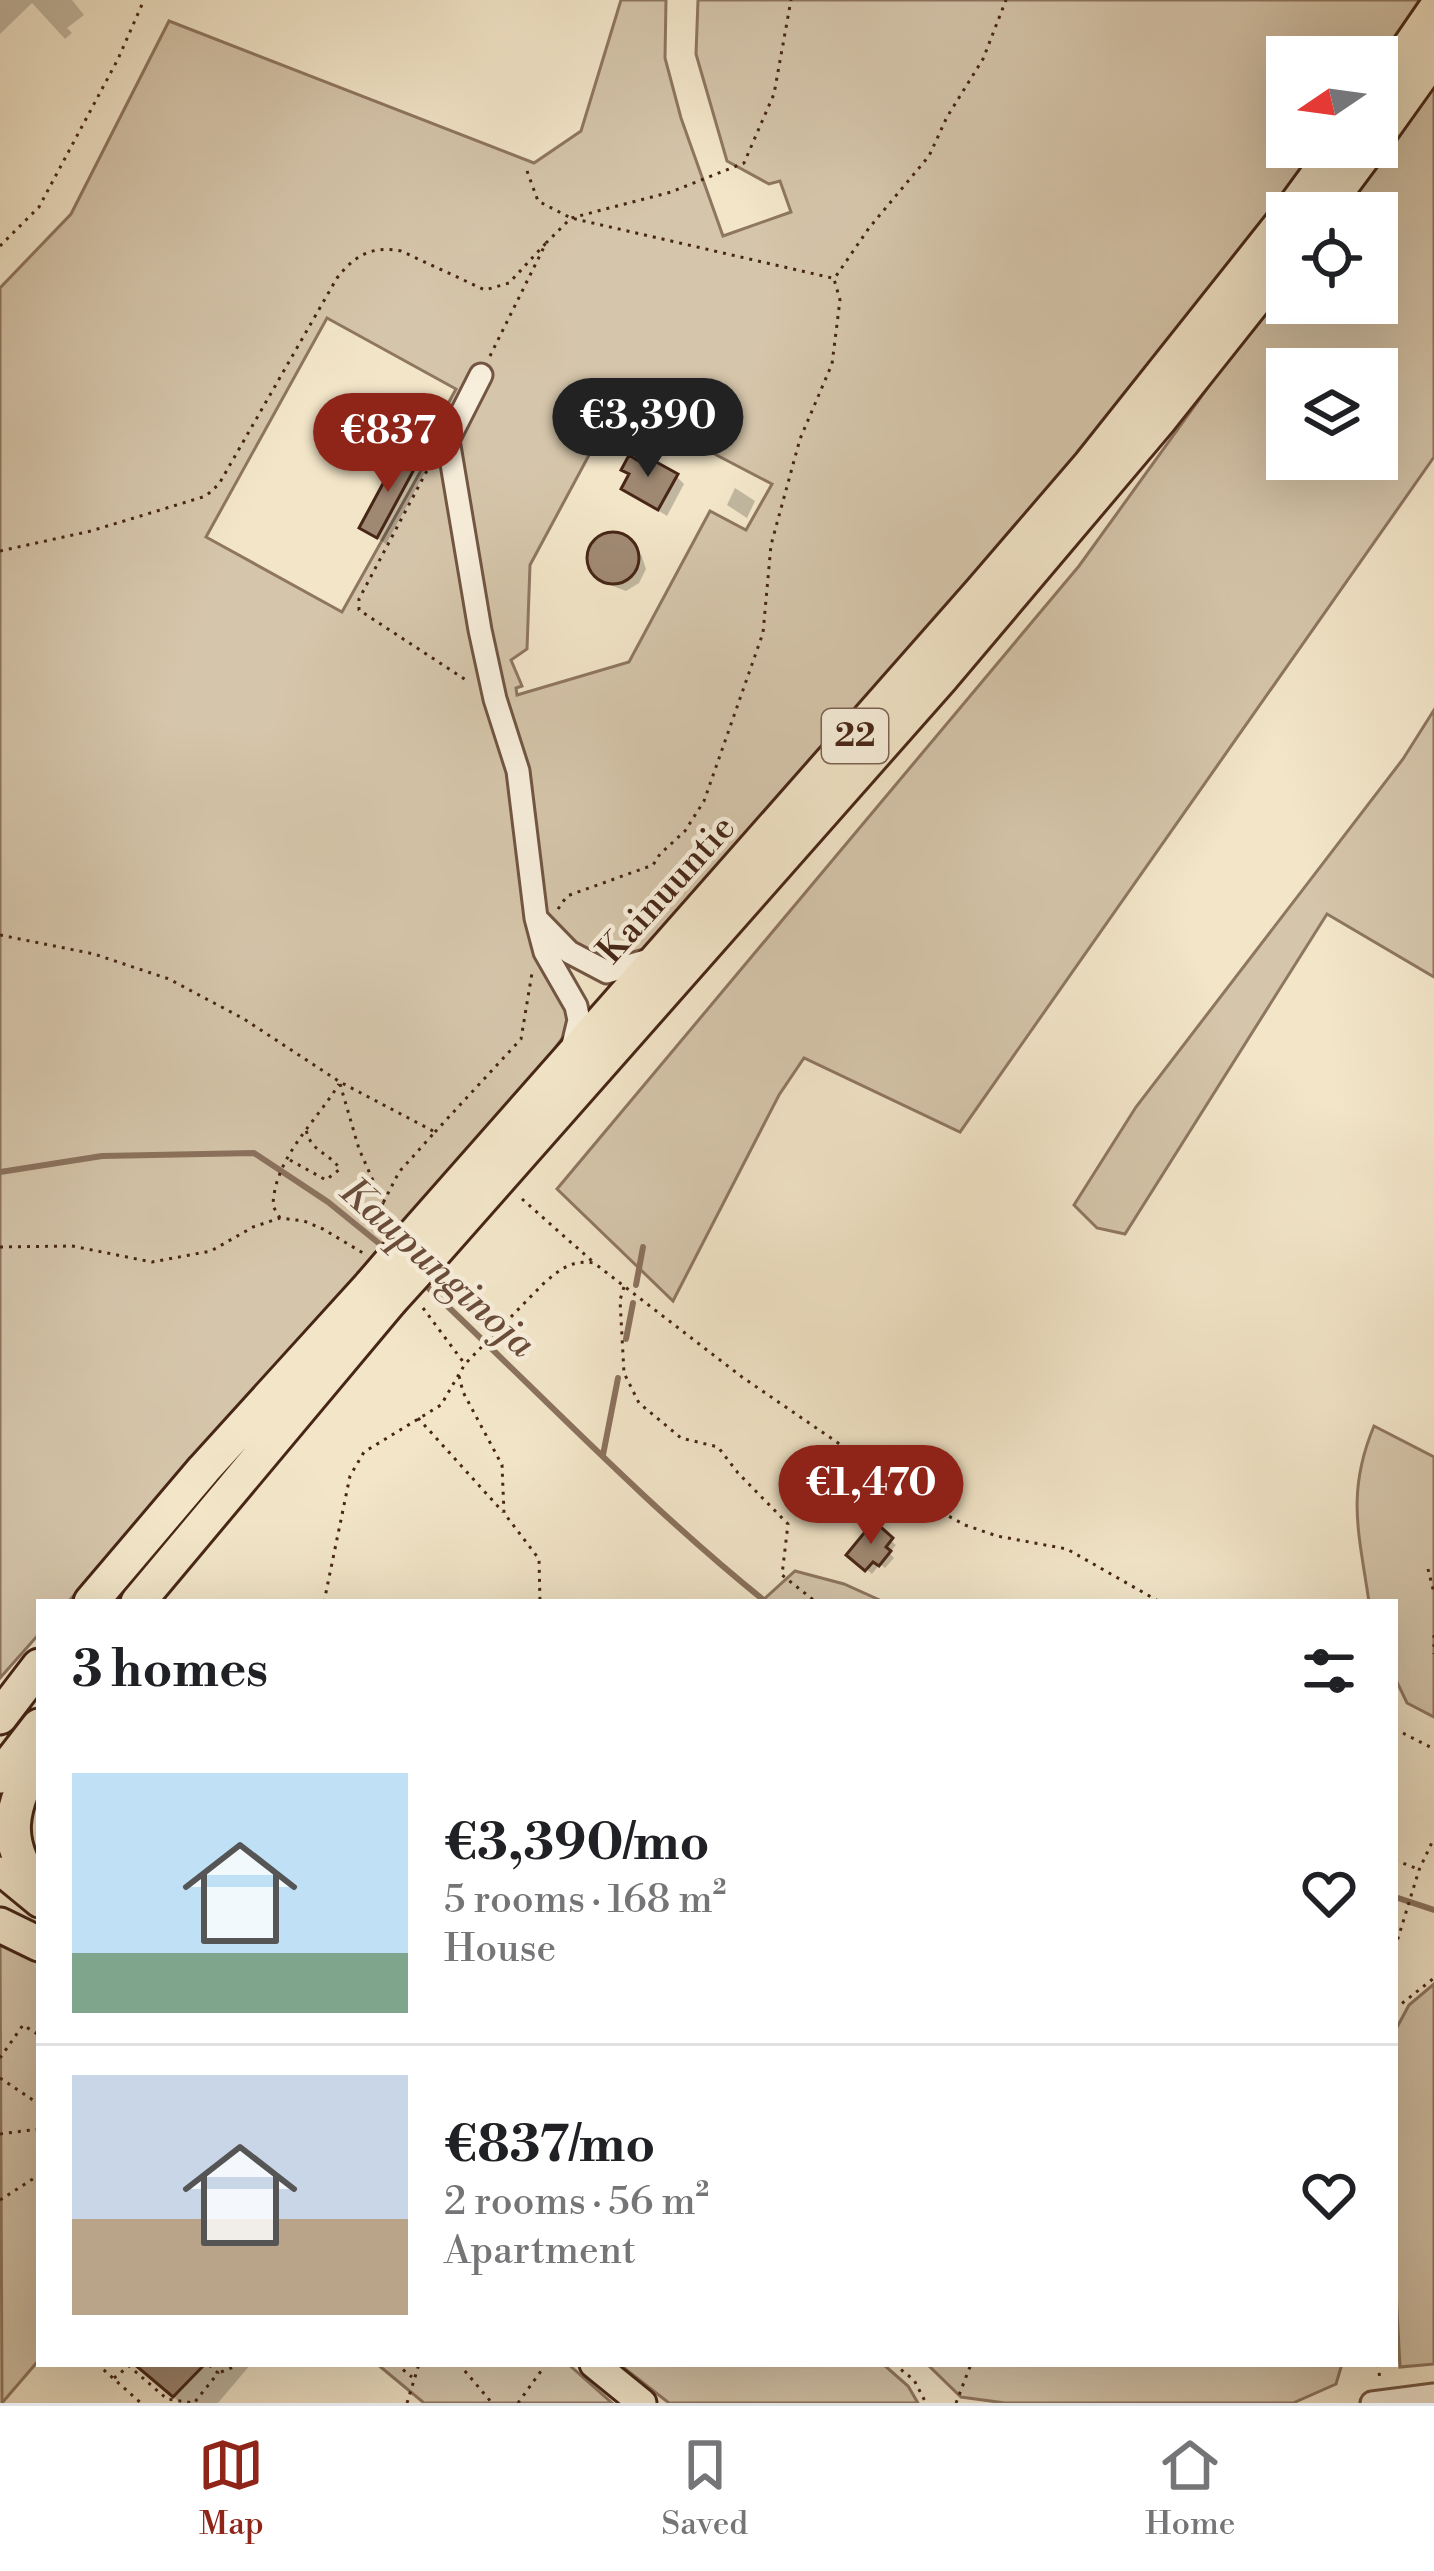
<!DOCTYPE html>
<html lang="en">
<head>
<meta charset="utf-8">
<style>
	:root { --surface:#fff; --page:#f2f2f2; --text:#202124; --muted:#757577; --line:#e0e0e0; --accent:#8f2418 }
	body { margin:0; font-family:"Libre Bodoni",serif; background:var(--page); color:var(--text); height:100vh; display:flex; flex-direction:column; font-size:45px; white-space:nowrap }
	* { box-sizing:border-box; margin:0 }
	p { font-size:39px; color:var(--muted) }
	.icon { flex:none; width:66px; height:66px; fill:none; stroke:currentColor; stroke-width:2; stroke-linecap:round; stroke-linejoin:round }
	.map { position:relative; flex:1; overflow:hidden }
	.panel { position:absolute; left:36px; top:1599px; width:1362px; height:768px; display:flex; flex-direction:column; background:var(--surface); border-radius:0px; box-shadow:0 12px 48px #0002 }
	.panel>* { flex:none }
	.needle { width:78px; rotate:257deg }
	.buttons { position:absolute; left:1266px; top:36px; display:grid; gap:24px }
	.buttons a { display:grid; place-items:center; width:132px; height:132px; border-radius:0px; background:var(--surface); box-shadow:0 12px 48px #0002; font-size:60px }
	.price { position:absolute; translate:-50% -102px; padding:0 27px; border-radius:42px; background:var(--accent); color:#fff; font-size:39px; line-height:78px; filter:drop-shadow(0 3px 6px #0008) }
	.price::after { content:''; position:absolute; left:50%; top:72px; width:36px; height:27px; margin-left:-18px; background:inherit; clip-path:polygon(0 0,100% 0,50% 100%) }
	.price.current { background:#222; color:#fff }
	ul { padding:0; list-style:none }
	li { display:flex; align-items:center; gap:36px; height:300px; padding:0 36px }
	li+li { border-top:3px solid var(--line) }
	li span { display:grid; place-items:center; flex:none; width:336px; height:240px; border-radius:0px; color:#555 }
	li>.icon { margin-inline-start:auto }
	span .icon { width:144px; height:144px; fill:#fffc; stroke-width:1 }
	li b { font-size:51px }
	h2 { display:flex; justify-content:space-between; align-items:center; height:144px; padding:0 36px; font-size:51px }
	.menu { display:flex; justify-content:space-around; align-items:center; height:168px; border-top:3px solid var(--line); background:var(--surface); font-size:33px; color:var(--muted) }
	.menu a { display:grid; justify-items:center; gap:6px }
	.menu .current { color:var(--accent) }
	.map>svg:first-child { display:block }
	.green { fill:#d5c5aa; stroke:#8e7660; stroke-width:3; fill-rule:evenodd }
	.shadow { fill:#0003 }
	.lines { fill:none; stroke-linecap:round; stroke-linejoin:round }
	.stream { stroke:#8b725d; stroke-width:6 }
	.building { fill:#a08973; stroke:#472617; stroke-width:3 }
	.minor-casing { stroke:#725643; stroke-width:27 }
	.major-casing { stroke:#472617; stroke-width:33 }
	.highway-casing { stroke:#472617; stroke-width:39 }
	.path { stroke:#472617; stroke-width:3; stroke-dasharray:3 6; stroke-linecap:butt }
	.minor { stroke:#f7eedb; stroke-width:21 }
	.major { stroke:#f2e5c8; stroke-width:27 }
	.highway { stroke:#f2e5c8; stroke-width:33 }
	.highway-bridge-casing { stroke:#472617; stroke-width:39; stroke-linecap:butt }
	.highway-bridge { stroke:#f2e5c8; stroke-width:33 }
	.labels { text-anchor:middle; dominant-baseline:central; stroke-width:9; stroke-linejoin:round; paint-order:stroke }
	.shield { fill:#f7eedb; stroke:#7c6252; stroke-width:3 }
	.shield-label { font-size:33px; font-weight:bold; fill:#472617 }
	.street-label { font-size:36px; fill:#472617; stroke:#f7eedb }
	.water-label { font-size:39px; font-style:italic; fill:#694c3a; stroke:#f7eedb }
</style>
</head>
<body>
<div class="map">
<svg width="1434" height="2403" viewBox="0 0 1434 2403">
	<rect width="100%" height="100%" fill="#f2e5c8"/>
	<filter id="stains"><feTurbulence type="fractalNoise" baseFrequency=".00167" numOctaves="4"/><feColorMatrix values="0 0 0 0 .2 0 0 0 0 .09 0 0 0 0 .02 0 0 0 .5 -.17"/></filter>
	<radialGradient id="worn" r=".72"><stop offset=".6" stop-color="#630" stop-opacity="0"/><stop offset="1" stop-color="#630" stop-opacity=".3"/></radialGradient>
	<path class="green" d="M 621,0 L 666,0 L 665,58 L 681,118 L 723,236 L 791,212 L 780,181 L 769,184 L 727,161 L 696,54 L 698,0 L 1426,0 L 1377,72 L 1377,57 L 1287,57 L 1287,147 L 1320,147 L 1083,450 L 654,945 C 608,973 571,955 545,909 L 530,916 L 568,1017 L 567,1031 L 533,1080 L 68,1602 L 39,1602 L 39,1634 L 0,1678 L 0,288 L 71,214 L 169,21 L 534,163 L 581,131 ZM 327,318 L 456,389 L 426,444 L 433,449 L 342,612 L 206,537 ZM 617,403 L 772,484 L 746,530 L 710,511 L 629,662 L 517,695 L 516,688 L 522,686 L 511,660 L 527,649 L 530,565 Z
		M 1434,74 L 1434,457 L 960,1132 L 804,1058 L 779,1095 L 673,1301 L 557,1189 L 1079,566 L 1287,278 L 1287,303 L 1377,303 L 1377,213 L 1334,213 ZM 1287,369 L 1377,369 L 1377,459 L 1287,459 Z
		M 1434,710 L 1434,977 L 1327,914 L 1125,1234 L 1097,1228 L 1074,1205 L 1136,1107 L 1403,759 Z
		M 1374,1426 L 1434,1457 L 1434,1717 L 1407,1703 L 1395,1678 L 1395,1602 L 1369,1602 C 1359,1533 1346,1493 1374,1426 Z
		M 795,1571 L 844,1584 L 884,1602 L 761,1602 Z
		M 0,1937 L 16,1944 L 39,1962 L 39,2360 L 2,2403 Z
		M 1434,1984 L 1434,2364 L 1400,2367 L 1395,2272 L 1395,2031 L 1409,2005 Z
		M 377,2364 L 568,2364 L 612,2403 L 424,2403 Z
		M 619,2364 L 883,2364 L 908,2386 L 918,2403 L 669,2403 Z
		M 927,2364 L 1342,2364 L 1336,2384 L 1293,2403 L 1005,2403 L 961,2397 Z"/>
	<path class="shadow" d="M 0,0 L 72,0 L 84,15 L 67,28 L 72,33 L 65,39 L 32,3 L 0,34 Z
		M 417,464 L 425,472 L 386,544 L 362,528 Z
		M 631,476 L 676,476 L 684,484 L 667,516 L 624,489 Z
		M 735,488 L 755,501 L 747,518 L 727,505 Z
		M 619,536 L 641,554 L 646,569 L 639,583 L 626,591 L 605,583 L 596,574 L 590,556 L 599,539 Z
		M 874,1526 L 896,1545 L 889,1553 L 894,1558 L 885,1568 L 880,1564 L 872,1574 L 850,1555 Z
		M 152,2364 L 251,2364 L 218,2403 L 180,2403 L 147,2371 Z"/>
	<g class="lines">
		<path class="stream" d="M 0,1172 L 102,1156 L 254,1153 L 328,1202 L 386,1249
			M 422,1282 C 536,1389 644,1504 766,1602
			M 636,1285 L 643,1247
			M 626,1339 L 633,1303
			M 603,1455 L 618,1378
			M 1395,1897 L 1434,1910"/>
	</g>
	<path class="building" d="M 400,452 L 418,462 L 377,538 L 359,528 Z
		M 640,453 L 678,474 L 658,510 L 621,489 L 629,474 L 621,470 L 629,455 L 637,460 Z
		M587 558a26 26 0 1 1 52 0a26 26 0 1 1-52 0Z
		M 874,1521 L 893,1538 L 886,1547 L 891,1551 L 879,1566 L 873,1562 L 865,1571 L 846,1555 Z
		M 134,2364 L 205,2364 L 173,2397 Z"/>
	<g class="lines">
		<g class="minor-casing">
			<path id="minor" d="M 481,375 L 448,440 L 480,630 L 495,699 L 518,771 L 536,918
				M 572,1049 L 579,1020 L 576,1006 L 545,952 L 536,918 L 569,952 L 607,972 L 652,959
				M 1372,2403 L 1434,2395"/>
		</g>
		<g class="major-casing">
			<path id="major" d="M 0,1871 L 39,1903
				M 594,2364 L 642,2403"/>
		</g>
		<g class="highway-casing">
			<path id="highway" d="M 1377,94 L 1434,11
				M 1377,137 L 1434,57
				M 1290,213 L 1338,147
				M 1321,213 L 1370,147
				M 408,1242 L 980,593 L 1090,465 L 1287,217
				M 429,1258 L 941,678 L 1160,419 L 1287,259
				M 91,1602 L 204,1469 L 371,1285
				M 138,1602 L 390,1301
				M 0,1717 L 39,1666
				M 39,1755 C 10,1808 0,1841 39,1890
				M 0,1776 L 39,1726
				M 0,1925 L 39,1944"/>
		</g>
		<path class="path" d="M 527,171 L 538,201 L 571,218 L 832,278
			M 0,246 L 39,207 L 118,59 L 144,0
			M 490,356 L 546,243 L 571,218 L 671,192 L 744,163 L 774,94 L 791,0
			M 431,463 L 359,599 L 359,610 L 469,682
			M 0,551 L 91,531 L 206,496 L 219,484 L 337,278 C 354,256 372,245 401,251 L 485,290 L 509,283 L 546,243
			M 558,909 L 567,896 L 653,865 L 660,854 L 685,831 L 704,801 L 763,633 L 771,545 L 800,439 L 832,364 L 840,300 L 834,279 L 869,228 L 929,156 L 947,117 L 983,59 L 1006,0
			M 0,935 L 94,954 L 169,979 L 244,1019 L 340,1082 L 435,1132 L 399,1172 L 383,1203
			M 340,1084 L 359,1149 L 383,1203 L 377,1224
			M 435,1132 L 521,1039 L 532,973
			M 290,1160 L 326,1180 L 340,1169 C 329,1152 310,1152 306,1129
			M 522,1199 L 592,1261
			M 280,1218 L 273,1206 C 274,1158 316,1122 339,1084
			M 0,1247 L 72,1246 L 152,1262 L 211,1251 L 253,1227 L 280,1218 L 304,1221 L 323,1229 L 363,1253
			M 624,1287 L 620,1300 L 624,1373 L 639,1403 L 681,1438 L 718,1447 L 738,1473 L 788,1524 L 782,1575 L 816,1602
			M 423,1308 L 464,1363
			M 459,1376 L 463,1392 L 502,1465 L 504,1513 L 539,1559 L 540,1602
			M 418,1418 L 503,1512
			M 1428,1569 L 1434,1593
			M 324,1602 L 350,1476 L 364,1452 L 441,1405 L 465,1364 L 543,1284 C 559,1270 572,1259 594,1263 L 742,1377 L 930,1506 L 965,1525 L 997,1536 L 1067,1549 L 1160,1602
			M 1434,1635 L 1434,1654
			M 1395,1729 L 1434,1749
			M 1395,1860 L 1418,1869
			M 1395,1948 L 1419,1870 L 1434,1838
			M 1395,2009 L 1434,1978
			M 0,2058 L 23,2025 L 39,2035
			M 0,2078 L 39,2104
			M 0,2134 L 39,2129
			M 0,2200 L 39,2175
			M 97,2364 L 141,2403
			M 396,2364 L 412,2377
			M 459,2364 L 492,2403
			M 894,2364 L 914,2380 L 926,2403
			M 1378,2364 L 1380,2380
			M 221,2372 L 241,2364
			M 114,2378 L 129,2366 L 167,2399 L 194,2403 L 218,2373 L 208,2364
			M 407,2403 L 419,2364
			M 518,2403 L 546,2364
			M 956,2403 L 971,2364"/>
		<use href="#minor" class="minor"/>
		<use href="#major" class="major"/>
		<use href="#highway" class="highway"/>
		<g class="highway-bridge-casing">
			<path id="highway-bridge" d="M 371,1285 L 408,1242
				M 390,1301 L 429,1258"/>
		</g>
		<use href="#highway-bridge" class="highway-bridge"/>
	</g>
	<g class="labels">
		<rect class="shield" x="822" y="709" width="66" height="54" rx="9"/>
		<g class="shield-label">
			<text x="855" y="736">22</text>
		</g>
		<g class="street-label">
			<text transform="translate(667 890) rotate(-48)">Kainuuntie</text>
		</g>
		<g class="water-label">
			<text transform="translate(437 1268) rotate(42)">Kaupunginoja</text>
		</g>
	</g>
	<rect width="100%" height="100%" filter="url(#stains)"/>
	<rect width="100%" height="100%" fill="url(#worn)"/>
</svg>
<div class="buttons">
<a><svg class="needle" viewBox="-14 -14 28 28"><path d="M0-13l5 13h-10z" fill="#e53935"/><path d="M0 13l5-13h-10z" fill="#757577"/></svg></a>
<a><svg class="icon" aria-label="locate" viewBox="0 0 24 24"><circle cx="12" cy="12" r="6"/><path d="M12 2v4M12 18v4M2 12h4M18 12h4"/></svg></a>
<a><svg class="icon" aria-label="layers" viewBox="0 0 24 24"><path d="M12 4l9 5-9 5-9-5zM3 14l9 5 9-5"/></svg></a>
</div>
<b class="price current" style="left:648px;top:480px">€3,390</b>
<b class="price" style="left:388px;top:495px">€837</b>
<b class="price" style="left:871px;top:1547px">€1,470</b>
<section class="panel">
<h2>3 homes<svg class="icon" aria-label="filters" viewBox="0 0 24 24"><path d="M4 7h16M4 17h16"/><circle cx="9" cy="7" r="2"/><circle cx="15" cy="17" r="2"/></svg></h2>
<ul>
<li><span style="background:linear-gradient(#bfe0f5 75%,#7fa58c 0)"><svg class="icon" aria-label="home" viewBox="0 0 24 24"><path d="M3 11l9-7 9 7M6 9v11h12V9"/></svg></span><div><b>€3,390/mo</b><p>5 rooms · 168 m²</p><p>House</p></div><svg class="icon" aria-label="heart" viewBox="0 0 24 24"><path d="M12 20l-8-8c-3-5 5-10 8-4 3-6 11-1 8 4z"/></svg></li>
<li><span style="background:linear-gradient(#c9d6e8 60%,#b9a48a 0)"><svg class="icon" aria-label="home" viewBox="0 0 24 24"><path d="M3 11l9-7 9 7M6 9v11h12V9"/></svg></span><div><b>€837/mo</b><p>2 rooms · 56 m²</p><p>Apartment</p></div><svg class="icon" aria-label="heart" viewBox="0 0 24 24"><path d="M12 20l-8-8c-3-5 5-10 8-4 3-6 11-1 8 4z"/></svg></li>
</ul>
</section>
</div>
<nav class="menu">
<a class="current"><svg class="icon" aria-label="map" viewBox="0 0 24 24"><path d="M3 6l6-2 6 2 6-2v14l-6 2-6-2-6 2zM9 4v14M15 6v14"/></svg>Map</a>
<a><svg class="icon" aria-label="saved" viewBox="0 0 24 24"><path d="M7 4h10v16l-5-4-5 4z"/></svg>Saved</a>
<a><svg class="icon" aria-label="home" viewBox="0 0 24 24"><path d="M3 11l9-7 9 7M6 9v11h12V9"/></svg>Home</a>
</nav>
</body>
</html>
